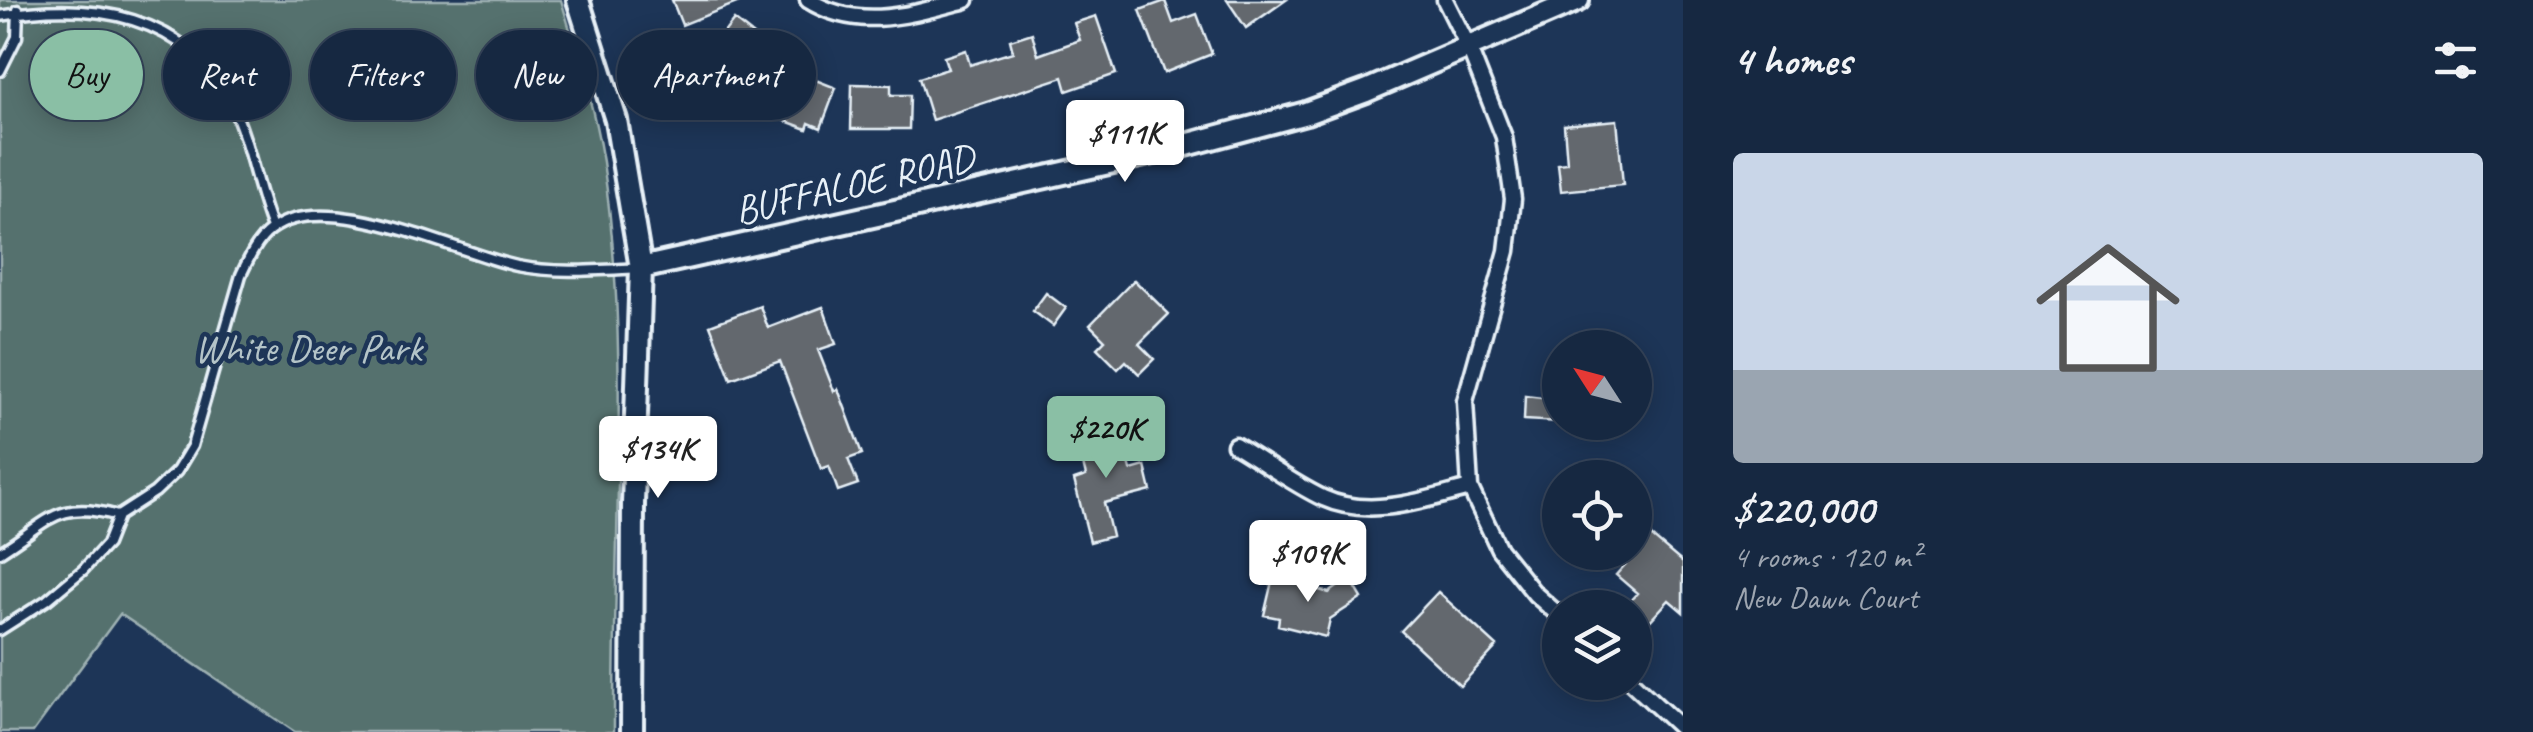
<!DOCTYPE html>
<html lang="en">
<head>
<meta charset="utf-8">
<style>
	:root { --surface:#162841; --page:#1f3048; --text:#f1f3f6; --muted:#9ea6b1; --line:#35445a; --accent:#8abfa5 }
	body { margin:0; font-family:Caveat,sans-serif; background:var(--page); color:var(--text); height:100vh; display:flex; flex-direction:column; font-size:38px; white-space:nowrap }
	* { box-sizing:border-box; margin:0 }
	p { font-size:32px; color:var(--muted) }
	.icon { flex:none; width:55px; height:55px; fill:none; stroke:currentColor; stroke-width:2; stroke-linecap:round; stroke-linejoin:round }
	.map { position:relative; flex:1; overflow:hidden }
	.details { display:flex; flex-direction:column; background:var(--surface); width:850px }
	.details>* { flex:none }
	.guide { position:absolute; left:30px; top:30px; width:950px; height:90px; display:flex; gap:20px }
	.needle { width:65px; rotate:306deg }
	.fabs { position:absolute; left:1542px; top:330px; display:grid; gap:20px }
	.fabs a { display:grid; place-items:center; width:110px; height:110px; border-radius:50%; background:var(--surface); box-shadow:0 5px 25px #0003,0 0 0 2px var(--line); font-size:50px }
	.price { position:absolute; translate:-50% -85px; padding:0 22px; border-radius:10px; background:#fff; color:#222; font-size:32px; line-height:65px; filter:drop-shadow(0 2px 5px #0008) }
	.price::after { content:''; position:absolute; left:50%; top:60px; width:30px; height:22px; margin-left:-15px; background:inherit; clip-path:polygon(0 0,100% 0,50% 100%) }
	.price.active { background:var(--accent); color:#111 }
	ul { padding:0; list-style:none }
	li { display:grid; align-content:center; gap:20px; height:530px; padding:0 50px }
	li+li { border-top:2px solid var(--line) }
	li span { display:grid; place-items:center; height:310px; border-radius:10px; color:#555 }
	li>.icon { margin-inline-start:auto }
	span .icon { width:180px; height:180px; fill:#fffc; stroke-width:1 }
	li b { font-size:42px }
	h2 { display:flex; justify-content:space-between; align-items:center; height:120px; padding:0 50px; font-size:42px }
	.chip { padding:0 35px; border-radius:45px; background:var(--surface); box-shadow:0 5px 25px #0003,0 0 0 2px var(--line); font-size:35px; line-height:90px }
	.chip.active { background:var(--accent); color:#111 }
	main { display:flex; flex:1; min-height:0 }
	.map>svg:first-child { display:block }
	.green { fill:#54716e; stroke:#9eb1b3; stroke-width:2.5 }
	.building { fill:#63686e; stroke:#e8f1f8; stroke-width:2.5 }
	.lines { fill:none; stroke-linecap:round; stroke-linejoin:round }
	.lane-casing { stroke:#e8f1f8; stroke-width:15 }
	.street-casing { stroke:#e8f1f8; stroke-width:21 }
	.secondary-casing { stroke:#e8f1f8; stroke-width:28 }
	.lane { stroke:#1d3557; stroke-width:8 }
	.street { stroke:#1d3557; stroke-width:14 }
	.secondary { stroke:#1d3557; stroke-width:20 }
	.labels { text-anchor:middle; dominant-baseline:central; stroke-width:9; stroke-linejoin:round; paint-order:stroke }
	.street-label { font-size:40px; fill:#e8f1f8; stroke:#1d3557 }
	.park-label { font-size:40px; fill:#b4c4c8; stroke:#1d3557 }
</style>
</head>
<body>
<main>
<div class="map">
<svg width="1683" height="732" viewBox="0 0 1683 732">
	<rect width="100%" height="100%" fill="#1d3557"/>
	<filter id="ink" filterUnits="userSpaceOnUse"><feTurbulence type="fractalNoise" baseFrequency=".01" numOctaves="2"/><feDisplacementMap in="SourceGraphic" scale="20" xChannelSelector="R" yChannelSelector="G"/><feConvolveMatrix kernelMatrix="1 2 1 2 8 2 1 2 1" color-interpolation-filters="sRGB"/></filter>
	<g filter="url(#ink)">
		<path class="green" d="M 0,0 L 561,0 C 577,53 594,107 603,162 C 631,346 613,546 614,732 L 295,732 L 120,614 L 33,732 L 0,732 Z"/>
		<path class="building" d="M 672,0 L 742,0 L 742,1 L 682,25 Z
			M 1227,0 L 1286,0 L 1246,28 Z
			M 1165,1 L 1173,23 L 1197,14 L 1212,54 L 1164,73 L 1140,10 Z
			M 1096,16 L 1116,74 L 1067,91 L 1063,77 L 932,120 L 919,78 L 948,69 L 944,57 L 966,50 L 970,65 L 1013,52 L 1010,40 L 1032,33 L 1038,55 L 1080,40 L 1074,23 Z
			M 734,20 L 772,50 L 744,84 L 707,54 Z
			M 785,68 L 836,88 L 821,128 L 809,123 L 807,129 L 767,114 Z
			M 852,84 L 891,85 L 891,95 L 910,95 L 909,129 L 851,129 Z
			M 1617,120 L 1623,185 L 1561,191 L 1558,164 L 1567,163 L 1564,125 Z
			M 1134,280 L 1169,314 L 1139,344 L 1154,359 L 1139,374 L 1126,361 L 1118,369 L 1097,348 L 1105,340 L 1090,325 Z
			M 1046,293 L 1066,308 L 1053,326 L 1033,311 Z
			M 760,306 L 768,328 L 823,307 L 836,344 L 818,350 L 834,391 L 838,389 L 862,454 L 848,459 L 858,484 L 838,491 L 829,466 L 821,469 L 780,361 L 731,379 L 710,325 Z
			M 1525,396 L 1560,400 L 1560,422 L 1524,420 Z
			M 1122,432 L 1131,470 L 1145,466 L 1151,491 L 1104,503 L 1112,536 L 1090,542 L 1074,480 L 1086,476 L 1078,444 Z
			M 1651,536 L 1683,563 L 1683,612 L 1669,600 L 1648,623 L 1635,612 L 1635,608 L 1627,604 L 1637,593 L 1616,575 Z
			M 1273,577 L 1329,593 L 1350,578 L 1362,598 L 1330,619 L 1326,637 L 1278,625 L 1279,618 L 1264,615 Z
			M 1438,592 L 1497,646 L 1460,686 L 1401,631 Z"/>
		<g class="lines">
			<g class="lane-casing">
				<path id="lane" d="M 0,16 C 92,0 186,14 231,103 C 250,142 256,188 272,228
					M 0,71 L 17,37 L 18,10
					M 0,552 C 49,522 56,499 118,516
					M 0,630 L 47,600 L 83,570 L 107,544 L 118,516 L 155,492 L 177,471 L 192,446 L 241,275 C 248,260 257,240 271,230 C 325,187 458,253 517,266 C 558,274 599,270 641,268"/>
			</g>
			<g class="street-casing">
				<path id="street" d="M 808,0 C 859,32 912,14 966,0
					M 1445,0 L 1469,48 L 1504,137 L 1513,199 L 1507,251 L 1465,401 L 1470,488 L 1499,549 L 1535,594 L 1560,616
					M 1235,445 C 1264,462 1293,484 1323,498 C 1369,519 1425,500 1470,488
					M 1631,682 L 1683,730"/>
			</g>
			<g class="secondary-casing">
				<path id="secondary" d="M 578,0 L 616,120 L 641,268 L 633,504 L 632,732
					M 641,268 L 1171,149 L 1306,113 L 1366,91 L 1578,0"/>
			</g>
			<use href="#lane" class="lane"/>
			<use href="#street" class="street"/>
			<use href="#secondary" class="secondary"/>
		</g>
	</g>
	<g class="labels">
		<g class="street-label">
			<text transform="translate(854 184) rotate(-13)">BUFFALOE ROAD</text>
		</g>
		<g class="park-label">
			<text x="308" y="348">White Deer Park</text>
		</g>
	</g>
</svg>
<div class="fabs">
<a><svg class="needle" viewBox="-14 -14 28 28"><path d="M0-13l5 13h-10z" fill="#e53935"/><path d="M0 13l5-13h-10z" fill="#9ea6b1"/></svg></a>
<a><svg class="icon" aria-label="locate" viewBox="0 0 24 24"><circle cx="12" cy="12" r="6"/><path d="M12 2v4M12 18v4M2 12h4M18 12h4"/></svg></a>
<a><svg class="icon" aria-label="layers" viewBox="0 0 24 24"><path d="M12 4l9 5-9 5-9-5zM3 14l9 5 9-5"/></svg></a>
</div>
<b class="price" style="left:1125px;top:185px">$111K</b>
<b class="price active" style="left:1106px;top:481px">$220K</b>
<b class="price" style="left:658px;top:501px">$134K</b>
<b class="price" style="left:1308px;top:605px">$109K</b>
<div class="guide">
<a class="chip active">Buy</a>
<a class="chip">Rent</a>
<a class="chip">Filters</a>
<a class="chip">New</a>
<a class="chip">Apartment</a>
</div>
</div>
<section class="details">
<h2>4 homes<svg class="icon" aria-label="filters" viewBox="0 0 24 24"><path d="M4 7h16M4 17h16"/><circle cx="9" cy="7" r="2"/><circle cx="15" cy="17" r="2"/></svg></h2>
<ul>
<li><span style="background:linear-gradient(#c9d6e8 70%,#9aa5b1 0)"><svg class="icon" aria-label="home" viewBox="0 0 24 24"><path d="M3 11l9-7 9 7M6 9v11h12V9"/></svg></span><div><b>$220,000</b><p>4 rooms · 120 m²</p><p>New Dawn Court</p></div></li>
</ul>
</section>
</main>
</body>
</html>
